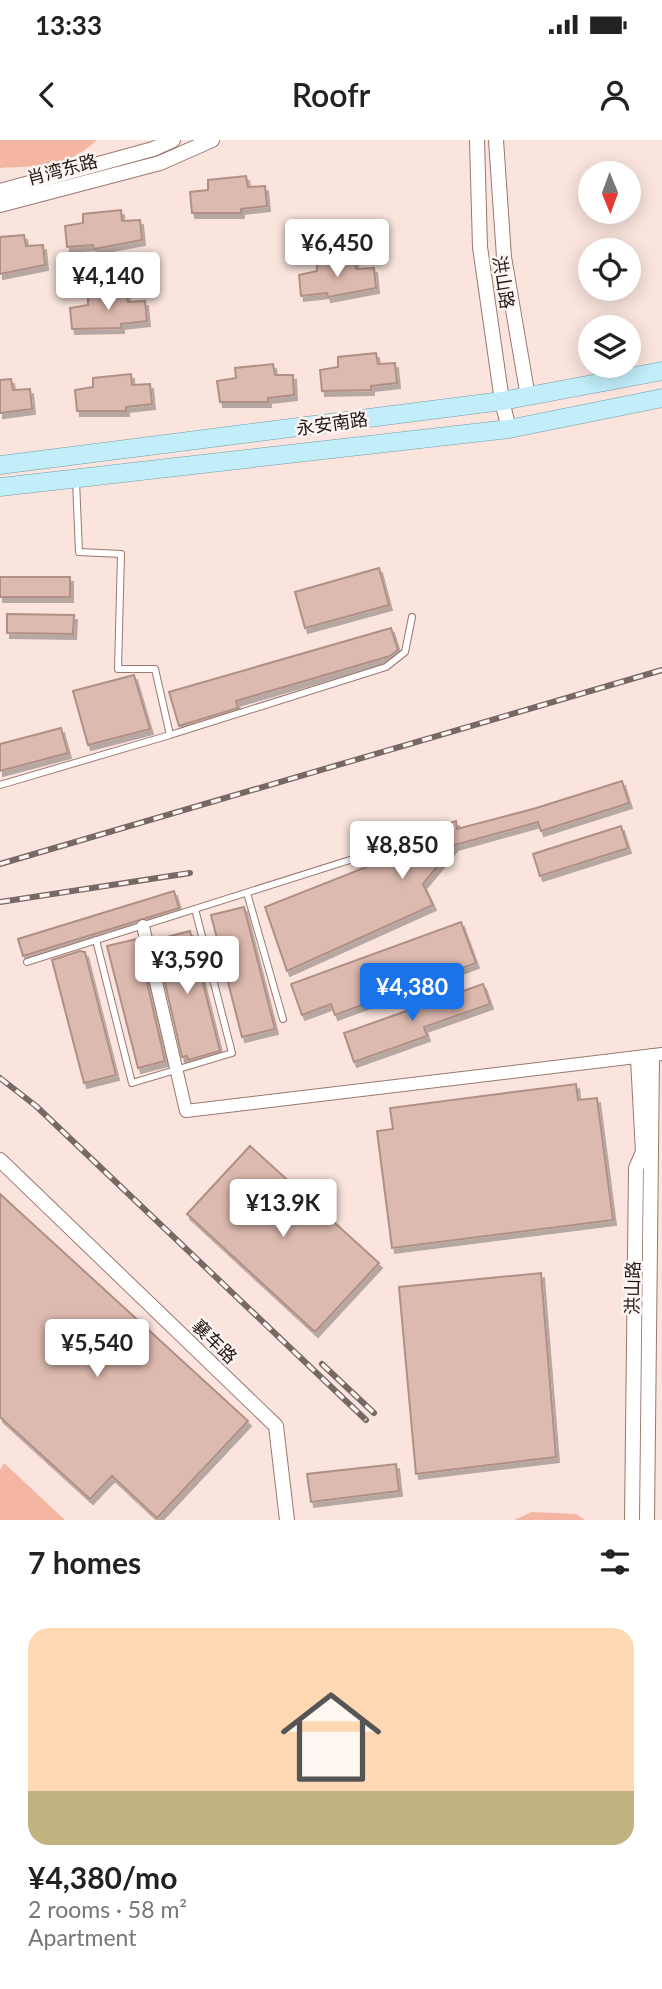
<!DOCTYPE html>
<html lang="en">
<head>
<meta charset="utf-8">
<style>
	:root { --surface:#fff; --page:#f2f2f2; --text:#222; --muted:#767676; --line:#e0e0e0; --accent:#1a73e8 }
	body { margin:0; font-family:Lato,"Noto Sans SC",sans-serif; background:var(--page); color:var(--text); height:100vh; display:flex; flex-direction:column; font-size:26px; white-space:nowrap }
	* { box-sizing:border-box; margin:0 }
	p { font-size:23px; color:var(--muted) }
	.icon { flex:none; width:38px; height:38px; fill:none; stroke:currentColor; stroke-width:2; stroke-linecap:round; stroke-linejoin:round }
	.map { position:relative; height:1380px; overflow:hidden }
	.sheet { display:flex; flex-direction:column; background:var(--surface); flex:1 }
	.sheet>* { flex:none }
	.needle { width:46px; rotate:179deg }
	.buttons { position:absolute; left:578px; top:21px; display:grid; gap:14px }
	.buttons a { display:grid; place-items:center; width:63px; height:63px; border-radius:50%; background:var(--surface); box-shadow:0 4px 18px #0003; font-size:35px }
	.price { position:absolute; translate:-50% -60px; padding:0 16px; border-radius:7px; background:#fff; color:#222; font-size:23px; line-height:46px; filter:drop-shadow(0 2px 4px #0008) }
	.price::after { content:''; position:absolute; left:50%; top:42px; width:21px; height:16px; margin-left:-10px; background:inherit; clip-path:polygon(0 0,100% 0,50% 100%) }
	.price.on { background:var(--accent); color:#fff }
	ul { padding:0; list-style:none }
	li { display:grid; align-content:center; gap:14px; height:371px; padding:0 28px }
	li+li { border-top:2px solid var(--line) }
	li span { display:grid; place-items:center; height:217px; border-radius:21px; color:#555 }
	li>.icon { margin-inline-start:auto }
	span .icon { width:126px; height:126px; fill:#fffc; stroke-width:1 }
	li b { font-size:30px }
	h2 { display:flex; justify-content:space-between; align-items:center; height:84px; padding:0 28px; font-size:30px }
	.status { display:flex; justify-content:space-between; align-items:center; height:49px; padding:0 35px; background:var(--surface); direction:ltr }
	.status svg { height:19px; fill:currentColor }
	header { display:flex; justify-content:space-between; align-items:center; height:91px; padding:0 28px; background:var(--surface); font-size:32px; font-weight:600 }
	.map>svg:first-child { display:block }
	.green { fill:#f4b6a3 }
	.building { fill:#ddbaaf; stroke:#b08f84; stroke-width:2; filter:url(#shadow) }
	.lines { fill:none; stroke-linecap:round; stroke-linejoin:round }
	.service-casing { stroke:#99796f; stroke-width:8 }
	.minor-casing { stroke:#99796f; stroke-width:14 }
	.tertiary-casing { stroke:#99796f; stroke-width:16 }
	.primary-casing { stroke:#6f9ba6; stroke-width:19 }
	.service { stroke:#fff; stroke-width:6 }
	.minor { stroke:#fff; stroke-width:12 }
	.tertiary { stroke:#fff; stroke-width:14 }
	.primary { stroke:#c1eef9; stroke-width:18 }
	.rail-casing { stroke:#786863; stroke-width:6 }
	.rail { stroke:#fcf5f2; stroke-width:3.5; stroke-dasharray:10; stroke-linecap:butt }
	.labels { text-anchor:middle; dominant-baseline:central; stroke-width:5; stroke-linejoin:round; paint-order:stroke }
	.street-label { font-size:18px; fill:#231613; stroke:#fcf5f2 }
</style>
</head>
<body>
<div class="status"><b>13:33</b><svg viewBox="0 0 49 12"><path d="M0 12V9h3v3zM5 12V6h3v6zM10 12V3h3v9zM15 12V0h3v12zM26 1h20v11H26zM47 4h2v5h-2z"/></svg></div>
<header><svg class="icon" aria-label="back" viewBox="0 0 24 24"><path d="M15 5l-7 7 7 7"/></svg>Roofr<svg class="icon" aria-label="person" viewBox="0 0 24 24"><circle cx="12" cy="8" r="4"/><path d="M4 21q1-7 8-7t8 7"/></svg></header>
<div class="map">
<svg width="662" height="1380" viewBox="0 0 662 1380">
	<defs>
		<filter id="shadow"><feDropShadow dx="3" dy="5" stdDeviation="0" flood-color="#0004"/></filter>
	</defs>
	<rect width="100%" height="100%" fill="#fae4dd"/>
	<path class="green" d="M 0,0 L 97,0 C 64,30 42,25 0,28 Z
		M 4,1323 L 65,1380 L 0,1380 L 0,1330 Z
		M 532,1372 L 576,1374 L 585,1380 L 514,1380 Z"/>
	<path class="building" d="M 246,36 L 248,47 L 265,46 L 267,66 L 241,69 L 241,73 L 192,73 L 190,52 L 208,50 L 208,40 Z
		M 121,70 L 122,81 L 140,80 L 142,100 L 94,109 L 93,105 L 67,107 L 65,86 L 83,83 L 83,74 Z
		M 24,95 L 26,106 L 43,105 L 45,125 L 0,134 L 0,97 Z
		M 355,118 L 356,129 L 374,128 L 376,148 L 328,157 L 327,153 L 301,156 L 299,135 L 317,131 L 317,122 Z
		M 126,151 L 128,162 L 145,161 L 147,181 L 121,184 L 121,188 L 72,189 L 70,168 L 88,165 L 88,155 Z
		M 376,213 L 378,224 L 395,223 L 397,243 L 371,246 L 371,250 L 322,251 L 320,230 L 338,227 L 338,217 Z
		M 273,224 L 275,235 L 293,235 L 294,255 L 268,258 L 268,262 L 220,262 L 217,241 L 236,238 L 235,228 Z
		M 131,234 L 132,245 L 150,244 L 152,264 L 126,267 L 126,271 L 77,271 L 75,250 L 93,247 L 93,238 Z
		M 11,239 L 13,250 L 30,249 L 32,269 L 0,273 L 0,240 Z
		M 379,428 L 389,465 L 305,488 L 295,452 Z
		M 0,437 L 70,437 L 70,457 L 0,457 Z
		M 7,474 L 74,475 L 73,494 L 7,493 Z
		M 391,488 L 398,510 L 390,516 L 236,561 L 238,568 L 179,586 L 169,552 Z
		M 134,535 L 150,589 L 88,605 L 73,551 Z
		M 61,588 L 68,613 L 0,631 L 0,604 Z
		M 622,641 L 629,663 L 541,691 L 538,682 L 455,705 L 423,744 L 433,765 L 287,831 L 265,767 L 407,711 L 404,699 L 456,681 L 457,689 L 533,669 Z
		M 621,686 L 628,708 L 540,736 L 533,714 Z
		M 174,751 L 179,768 L 23,816 L 18,799 Z
		M 244,767 L 275,889 L 242,897 L 211,775 Z
		M 461,782 L 476,823 L 335,875 L 331,864 L 302,875 L 291,844 Z
		M 190,791 L 220,911 L 188,920 L 187,916 L 182,917 L 155,800 Z
		M 137,799 L 165,921 L 138,928 L 107,806 Z
		M 80,811 L 85,812 L 116,935 L 84,943 L 52,820 Z
		M 483,844 L 490,864 L 424,887 L 427,896 L 354,922 L 344,893 Z
		M 576,944 L 578,960 L 597,958 L 613,1080 L 392,1108 L 377,991 L 393,989 L 390,968 Z
		M 250,1006 L 379,1123 L 315,1192 L 187,1074 Z
		M 0,1054 L 248,1281 L 157,1378 L 112,1336 L 90,1359 L 0,1277 Z
		M 541,1133 L 556,1317 L 416,1334 L 399,1147 Z
		M 396,1324 L 399,1351 L 311,1362 L 307,1334 Z"/>
	<g class="lines">
		<g class="service-casing">
			<path id="service" d="M 170,595 L 386,527 L 405,512 L 412,477
				M 0,645 L 170,595 L 155,529 L 118,529 L 121,414 L 79,412 L 76,341
				M 247,753 L 283,879
				M 96,800 L 132,943 L 232,913 L 195,769
				M 27,822 L 391,707"/>
		</g>
		<g class="minor-casing">
			<path id="minor" d="M 143,786 L 186,971 L 662,914"/>
		</g>
		<g class="tertiary-casing">
			<path id="tertiary" d="M 477,0 L 480,107 L 502,261 L 509,289
				M 496,0 L 504,117 L 528,257
				M 0,51 L 153,9 L 173,0
				M 0,65 L 160,23 L 212,0
				M 0,1020 L 276,1286 L 287,1380
				M 632,1380 L 636,1028 L 643,1012 L 638,919
				M 647,1380 L 652,916"/>
		</g>
		<g class="primary-casing">
			<path id="primary" d="M 0,325 L 502,261 L 662,231
				M 0,347 L 509,289 L 662,258"/>
		</g>
		<use href="#service" class="service"/>
		<use href="#minor" class="minor"/>
		<use href="#tertiary" class="tertiary"/>
		<use href="#primary" class="primary"/>
		<g class="rail-casing">
			<path id="rail" d="M 0,724 L 662,530
				M 0,762 L 190,733
				M 0,938 L 36,966 L 366,1280
				M 322,1224 L 374,1273"/>
		</g>
		<use href="#rail" class="rail"/>
	</g>
	<g class="labels">
		<g class="street-label">
			<text transform="translate(62 29) rotate(-15)">肖湾东路</text>
			<text transform="translate(504 142) rotate(81)">洪山路</text>
			<text transform="translate(332 283) rotate(-8)">永安南路</text>
			<text transform="translate(632 1148) rotate(-89)">洪山路</text>
			<text transform="translate(215 1201) rotate(44)">襄车路</text>
		</g>
	</g>
</svg>
<div class="buttons">
<a><svg class="needle" viewBox="-14 -14 28 28"><path d="M0-13l5 13h-10z" fill="#e53935"/><path d="M0 13l5-13h-10z" fill="#767676"/></svg></a>
<a><svg class="icon" aria-label="locate" viewBox="0 0 24 24"><circle cx="12" cy="12" r="6"/><path d="M12 2v4M12 18v4M2 12h4M18 12h4"/></svg></a>
<a><svg class="icon" aria-label="layers" viewBox="0 0 24 24"><path d="M12 4l9 5-9 5-9-5zM3 14l9 5 9-5"/></svg></a>
</div>
<b class="price" style="left:337px;top:139px">¥6,450</b>
<b class="price" style="left:108px;top:172px">¥4,140</b>
<b class="price" style="left:402px;top:741px">¥8,850</b>
<b class="price" style="left:187px;top:856px">¥3,590</b>
<b class="price on" style="left:412px;top:883px">¥4,380</b>
<b class="price" style="left:283px;top:1099px">¥13.9K</b>
<b class="price" style="left:97px;top:1239px">¥5,540</b>
</div>
<section class="sheet">
<h2>7 homes<svg class="icon" aria-label="filters" viewBox="0 0 24 24"><path d="M4 7h16M4 17h16"/><circle cx="9" cy="7" r="2"/><circle cx="15" cy="17" r="2"/></svg></h2>
<ul>
<li><span style="background:linear-gradient(#ffd9b3 75%,#c2b280 0)"><svg class="icon" aria-label="home" viewBox="0 0 24 24"><path d="M3 11l9-7 9 7M6 9v11h12V9"/></svg></span><div><b>¥4,380/mo</b><p>2 rooms · 58 m²</p><p>Apartment</p></div></li>
</ul>
</section>
</body>
</html>
